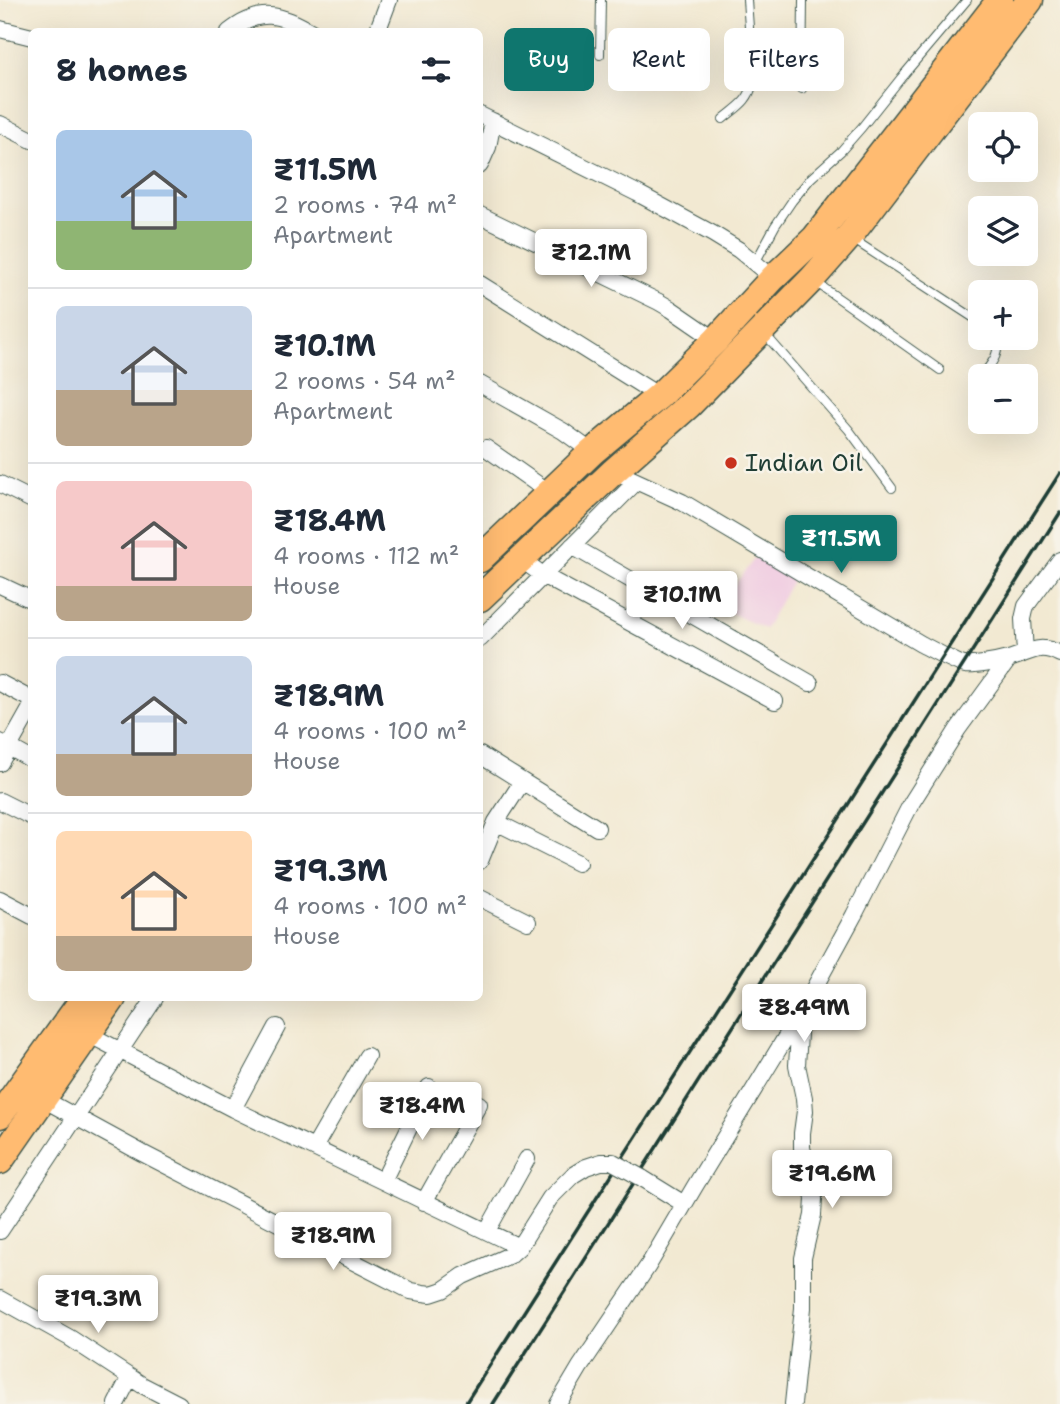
<!DOCTYPE html>
<html lang="en">
<head>
<meta charset="utf-8">
<style>
	:root { --surface:#fff; --page:#f6f6f7; --text:#1f2937; --muted:#747a83; --line:#e0e1e3; --accent:#0f766e }
	body { margin:0; font-family:"Shantell Sans",sans-serif; background:var(--page); color:var(--text); height:100vh; display:flex; flex-direction:column; font-size:26px; white-space:nowrap }
	* { box-sizing:border-box; margin:0 }
	p { font-size:23px; color:var(--muted) }
	.icon { flex:none; width:38px; height:38px; fill:none; stroke:currentColor; stroke-width:2; stroke-linecap:round; stroke-linejoin:round }
	.map { position:relative; flex:1; overflow:hidden }
	.details { position:absolute; left:28px; top:28px; width:455px; height:973px; display:flex; flex-direction:column; background:var(--surface); border-radius:10px; box-shadow:0 7px 28px #0002 }
	.details>* { flex:none }
	.guide { position:absolute; left:504px; top:28px; width:450px; height:63px; display:flex; gap:14px }
	.buttons { position:absolute; left:968px; top:112px; display:grid; gap:14px }
	.buttons a { display:grid; place-items:center; width:70px; height:70px; border-radius:10px; background:var(--surface); box-shadow:0 7px 28px #0002; font-size:35px }
	.price { position:absolute; translate:-50% -60px; padding:0 16px; border-radius:7px; background:#fff; color:#222; font-size:23px; line-height:46px; filter:drop-shadow(0 2px 4px #0008) }
	.price::after { content:''; position:absolute; left:50%; top:42px; width:21px; height:16px; margin-left:-10px; background:inherit; clip-path:polygon(0 0,100% 0,50% 100%) }
	.price.selected { background:var(--accent); color:#fff }
	ul { padding:0; list-style:none }
	li { display:flex; align-items:center; gap:21px; height:175px; padding:0 28px }
	li+li { border-top:2px solid var(--line) }
	li span { display:grid; place-items:center; flex:none; width:196px; height:140px; border-radius:10px; color:#555 }
	li>.icon { margin-inline-start:auto }
	span .icon { width:84px; height:84px; fill:#fffc; stroke-width:1 }
	li b { font-size:30px }
	h2 { display:flex; justify-content:space-between; align-items:center; height:84px; padding:0 28px; font-size:30px }
	.tag { padding:0 24px; border-radius:10px; background:var(--surface); box-shadow:0 7px 28px #0002; font-size:24px; line-height:63px }
	.tag.selected { background:var(--accent); color:#fff }
	.map>svg:first-child { display:block }
	.built { fill:#f1d0e2 }
	.lines { fill:none; stroke-linecap:round; stroke-linejoin:round }
	.service-casing { stroke:#3f574c; stroke-width:10 }
	.minor-casing { stroke:#3f574c; stroke-width:18 }
	.trunk-casing { stroke:#3f574c; stroke-width:29 }
	.service { stroke:#fff; stroke-width:8 }
	.minor { stroke:#fff; stroke-width:16 }
	.trunk { stroke:#ffbb71; stroke-width:26 }
	.rail { stroke:#1f3d34; stroke-width:3.5 }
	.minor-bridge-casing { stroke:#3f574c; stroke-width:18; stroke-linecap:butt }
	.minor-bridge { stroke:#fff; stroke-width:16 }
	.poi-dot { fill:#c8321e; stroke:#f7f3e8; stroke-width:2.5 }
	.labels { text-anchor:middle; dominant-baseline:central; stroke-width:5; stroke-linejoin:round; paint-order:stroke }
	.poi-label { font-size:24px; fill:#1f3d34; stroke:#f7f3e8; text-anchor:start }
</style>
</head>
<body>
<div class="map">
<svg width="1060" height="1404" viewBox="0 0 1060 1404">
	<rect width="100%" height="100%" fill="#f7f3e8"/>
	<filter id="ink" filterUnits="userSpaceOnUse"><feTurbulence type="fractalNoise" baseFrequency=".0143" numOctaves="2"/><feDisplacementMap in="SourceGraphic" scale="14" xChannelSelector="R" yChannelSelector="G"/><feConvolveMatrix kernelMatrix="1 2 1 2 8 2 1 2 1" color-interpolation-filters="sRGB"/></filter>
	<filter id="wash" filterUnits="userSpaceOnUse"><feTurbulence type="fractalNoise" baseFrequency=".00686" numOctaves="4" result="noise"/><feDisplacementMap in="SourceGraphic" scale="28" xChannelSelector="R" yChannelSelector="G"/><feGaussianBlur stdDeviation="1.57" result="paint"/><feColorMatrix in="noise" values="0 0 0 0 0 0 0 0 0 0 0 0 0 0 0 0 0 1.4 0 .05"/><feComposite in="paint" operator="in"/></filter>
	<g filter="url(#wash)">
		<rect width="100%" height="100%" fill="#f2e9d2"/>
		<path class="built" d="M 758,554 L 795,575 L 765,629 L 718,607 Z"/>
	</g>
	<g filter="url(#ink)">
		<g class="lines">
			<g class="service-casing">
				<path id="service" d="M 600,55 L 601,0
					M 802,89 L 803,0
					M 723,119 C 737,107 749,102 753,82 L 747,0
					M 854,240 L 980,322
					M 755,263 L 775,226 L 792,201 L 811,178 L 841,151 L 862,127 L 901,78 L 967,0
					M 814,281 L 940,370
					M 764,333 L 849,430 L 892,488
					M 982,376 C 991,364 1002,353 995,338
					M 980,381 L 977,387 L 980,397"/>
			</g>
			<g class="minor-casing">
				<path id="minor" d="M 0,29 L 32,37
					M 229,32 C 260,7 280,14 312,32
					M 377,32 L 389,0
					M 480,115 L 637,193 L 713,234 L 739,250 L 773,278
					M 0,124 L 32,140
					M 480,165 L 488,147 L 493,121
					M 480,215 L 659,302 L 671,309 L 716,340
					M 480,284 L 659,396
					M 480,384 L 563,431 L 592,452
					M 486,448 L 550,493
					M 614,471 L 682,502 L 921,644 C 929,648 960,665 965,665 C 976,666 997,662 1008,659 C 1029,654 1037,642 1060,654
					M 0,484 L 32,500
					M 572,546 L 810,683
					M 521,559 L 544,576 L 775,701
					M 0,585 L 32,600
					M 630,621 L 648,590
					M 480,639 L 636,482
					M 1025,653 L 1023,619 L 1026,606 L 1060,560
					M 0,683 L 32,700
					M 0,742 L 32,760
					M 480,755 L 597,828
					M 0,763 L 32,706
					M 0,801 L 32,817
					M 496,822 L 578,863
					M 480,861 L 496,822 L 522,782
					M 480,898 L 528,922
					M 0,899 L 32,916
					M 88,1034 L 233,1109 L 519,1247
					M 43,1099 L 142,1153 L 354,1262 L 411,1291 L 423,1293 L 431,1294 L 443,1290 L 463,1276 L 510,1255 L 519,1247 L 550,1198 L 573,1175 L 586,1167 L 601,1162 L 613,1162
					M 233,1109 L 277,1027
					M 314,1148 L 367,1056
					M 642,1178 L 684,1204
					M 383,1181 L 429,1087
					M 424,1202 L 479,1104
					M 0,1231 L 155,998
					M 487,1231 L 527,1159
					M 0,1299 L 70,1338 L 142,1385 L 179,1404
					M 116,1404 L 130,1377
					M 558,1404 L 580,1367 L 648,1266 L 695,1186 L 800,1014 L 854,915 L 912,802 L 958,729 L 1009,659
					M 793,1404 L 803,1308 L 803,1258 L 813,1215 L 814,1199 L 811,1179 L 802,1148 L 802,1133 L 805,1111 L 804,1098 L 797,1065 L 800,1019"/>
			</g>
			<g class="trunk-casing">
				<path id="trunk" d="M 480,559 L 592,452 L 659,396 L 716,340 L 773,278 L 815,238 L 1000,0
					M 480,598 L 614,471 L 689,405 L 812,279 L 849,237 L 1030,0
					M 0,1115 L 84,998
					M 0,1161 L 113,998"/>
			</g>
			<use href="#service" class="service"/>
			<use href="#minor" class="minor"/>
			<use href="#trunk" class="trunk"/>
			<path class="rail" d="M 465,1404 L 1060,473
				M 493,1404 L 1060,513"/>
			<g class="minor-bridge-casing">
				<path id="minor-bridge" d="M 613,1162 L 642,1178"/>
			</g>
			<use href="#minor-bridge" class="minor-bridge"/>
		</g>
	</g>
	<circle class="poi-dot" cx="731" cy="463" r="7"/>
	<g class="labels">
		<g class="poi-label">
			<text x="745" y="463">Indian Oil</text>
		</g>
	</g>
</svg>
<div class="buttons">
<a><svg class="icon" aria-label="locate" viewBox="0 0 24 24"><circle cx="12" cy="12" r="6"/><path d="M12 2v4M12 18v4M2 12h4M18 12h4"/></svg></a>
<a><svg class="icon" aria-label="layers" viewBox="0 0 24 24"><path d="M12 4l9 5-9 5-9-5zM3 14l9 5 9-5"/></svg></a>
<a>+</a>
<a>−</a>
</div>
<b class="price" style="left:591px;top:289px">₹12.1M</b>
<b class="price selected" style="left:841px;top:575px">₹11.5M</b>
<b class="price" style="left:682px;top:631px">₹10.1M</b>
<b class="price" style="left:804px;top:1044px">₹8.49M</b>
<b class="price" style="left:422px;top:1142px">₹18.4M</b>
<b class="price" style="left:832px;top:1210px">₹19.6M</b>
<b class="price" style="left:333px;top:1272px">₹18.9M</b>
<b class="price" style="left:98px;top:1335px">₹19.3M</b>
<div class="guide">
<a class="tag selected">Buy</a>
<a class="tag">Rent</a>
<a class="tag">Filters</a>
</div>
<section class="details">
<h2>8 homes<svg class="icon" aria-label="filters" viewBox="0 0 24 24"><path d="M4 7h16M4 17h16"/><circle cx="9" cy="7" r="2"/><circle cx="15" cy="17" r="2"/></svg></h2>
<ul>
<li><span style="background:linear-gradient(#a9c7e8 65%,#8fb573 0)"><svg class="icon" aria-label="home" viewBox="0 0 24 24"><path d="M3 11l9-7 9 7M6 9v11h12V9"/></svg></span><div><b>₹11.5M</b><p>2 rooms · 74 m²</p><p>Apartment</p></div></li>
<li><span style="background:linear-gradient(#c9d6e8 60%,#b9a48a 0)"><svg class="icon" aria-label="home" viewBox="0 0 24 24"><path d="M3 11l9-7 9 7M6 9v11h12V9"/></svg></span><div><b>₹10.1M</b><p>2 rooms · 54 m²</p><p>Apartment</p></div></li>
<li><span style="background:linear-gradient(#f6c9c9 75%,#b9a48a 0)"><svg class="icon" aria-label="home" viewBox="0 0 24 24"><path d="M3 11l9-7 9 7M6 9v11h12V9"/></svg></span><div><b>₹18.4M</b><p>4 rooms · 112 m²</p><p>House</p></div></li>
<li><span style="background:linear-gradient(#c9d6e8 70%,#b9a48a 0)"><svg class="icon" aria-label="home" viewBox="0 0 24 24"><path d="M3 11l9-7 9 7M6 9v11h12V9"/></svg></span><div><b>₹18.9M</b><p>4 rooms · 100 m²</p><p>House</p></div></li>
<li><span style="background:linear-gradient(#ffd9b3 75%,#b9a48a 0)"><svg class="icon" aria-label="home" viewBox="0 0 24 24"><path d="M3 11l9-7 9 7M6 9v11h12V9"/></svg></span><div><b>₹19.3M</b><p>4 rooms · 100 m²</p><p>House</p></div></li>
</ul>
</section>
</div>
</body>
</html>
